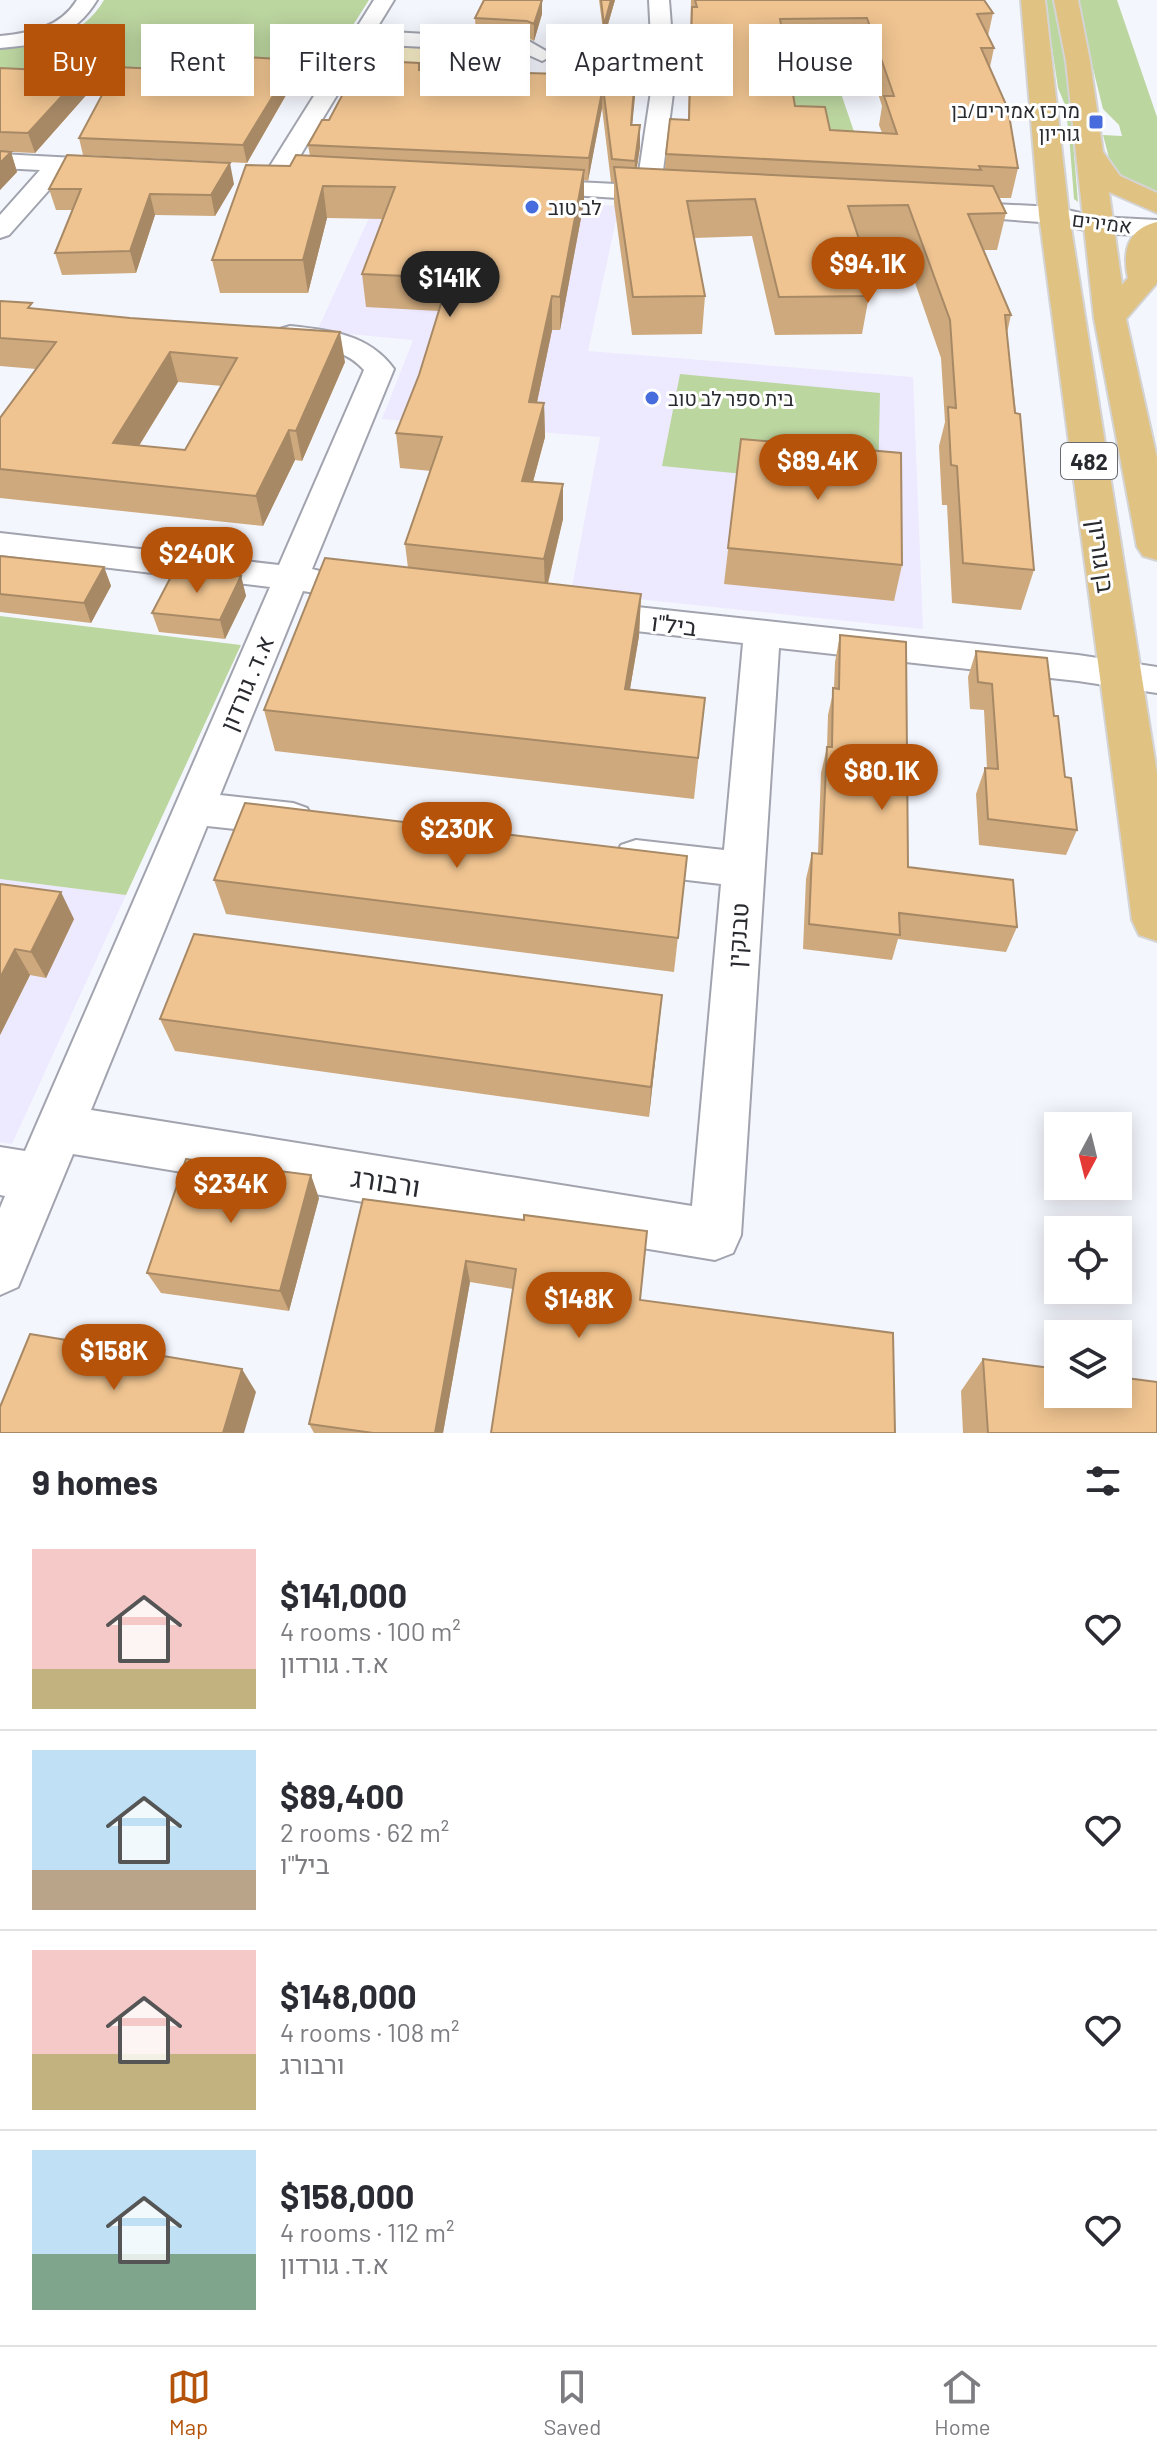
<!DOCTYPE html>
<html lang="en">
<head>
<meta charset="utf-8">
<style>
	:root { --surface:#fff; --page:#f7f7f7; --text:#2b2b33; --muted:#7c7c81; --line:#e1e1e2; --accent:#b45309 }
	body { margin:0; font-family:Barlow,Heebo,sans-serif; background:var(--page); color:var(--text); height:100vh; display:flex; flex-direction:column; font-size:30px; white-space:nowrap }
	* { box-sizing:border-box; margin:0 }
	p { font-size:26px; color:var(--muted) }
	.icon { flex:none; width:44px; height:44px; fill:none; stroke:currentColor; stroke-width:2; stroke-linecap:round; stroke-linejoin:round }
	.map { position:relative; height:1433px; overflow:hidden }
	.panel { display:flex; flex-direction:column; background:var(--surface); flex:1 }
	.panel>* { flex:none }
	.banner { position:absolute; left:24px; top:24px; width:1110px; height:72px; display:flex; gap:16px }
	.needle { width:52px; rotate:187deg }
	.controls { position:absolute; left:1044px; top:1112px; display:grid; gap:16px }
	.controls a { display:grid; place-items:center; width:88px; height:88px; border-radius:0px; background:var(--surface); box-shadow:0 4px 20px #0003; font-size:40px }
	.price { position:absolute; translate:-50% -68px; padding:0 18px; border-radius:28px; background:var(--accent); color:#fff; font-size:26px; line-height:52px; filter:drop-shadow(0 2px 4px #0008) }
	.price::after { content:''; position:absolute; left:50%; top:48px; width:24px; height:18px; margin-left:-12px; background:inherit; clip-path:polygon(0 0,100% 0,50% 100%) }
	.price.active { background:#222; color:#fff }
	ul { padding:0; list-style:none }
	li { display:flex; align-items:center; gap:24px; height:200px; padding:0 32px }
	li+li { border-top:2px solid var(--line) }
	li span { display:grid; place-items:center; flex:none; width:224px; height:160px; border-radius:0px; color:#555 }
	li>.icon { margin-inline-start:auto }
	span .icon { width:96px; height:96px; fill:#fffc; stroke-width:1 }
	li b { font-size:34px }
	h2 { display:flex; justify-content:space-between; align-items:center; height:96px; padding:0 32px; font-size:34px }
	.tag { padding:0 28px; border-radius:0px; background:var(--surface); box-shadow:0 4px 20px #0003; font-size:28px; line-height:72px }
	.tag.active { background:var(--accent); color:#fff }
	.tabs { display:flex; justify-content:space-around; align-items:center; height:112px; border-top:2px solid var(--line); background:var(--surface); font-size:22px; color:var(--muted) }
	.tabs a { display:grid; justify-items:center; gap:4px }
	.tabs .active { color:var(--accent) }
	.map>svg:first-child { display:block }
	.education { fill:#ede9ff }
	.green { fill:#bcd6a0 }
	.sand { fill:#f7edc7 }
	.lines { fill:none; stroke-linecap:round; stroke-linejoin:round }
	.minor-casing { stroke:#a1a3ae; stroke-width:4 }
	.primary-casing { stroke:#d4d4d5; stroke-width:4 }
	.minor { fill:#fff; fill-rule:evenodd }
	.primary { fill:#e0c283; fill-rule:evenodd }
	.wall { fill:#cea97d; fill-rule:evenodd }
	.shaded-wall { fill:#a78966 }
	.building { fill:#efc491; stroke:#a78966; stroke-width:2; fill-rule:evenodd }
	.poi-dot { fill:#476cde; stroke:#fff; stroke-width:3 }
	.labels { text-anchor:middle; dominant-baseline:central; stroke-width:6; stroke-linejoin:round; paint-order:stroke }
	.far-poi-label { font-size:20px; fill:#292a2f; stroke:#fff; text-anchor:start }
	.far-street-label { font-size:20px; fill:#292a2f; stroke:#fff }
	.shield { fill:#fff; stroke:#696a6d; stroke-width:2 }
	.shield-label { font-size:22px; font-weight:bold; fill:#292a2f }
	.street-label { font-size:24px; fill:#292a2f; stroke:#fff }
	.near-street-label { font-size:28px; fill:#292a2f; stroke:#fff }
</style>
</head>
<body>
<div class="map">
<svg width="1157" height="1433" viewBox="0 0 1157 1433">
	<rect width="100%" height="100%" fill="#f4f6fd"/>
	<path class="education" d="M 850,32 L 861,58 L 803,59 L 795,33 Z
		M 381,192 L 619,206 L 588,351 L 913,377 L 923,629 L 571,592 L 600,437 L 382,419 L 413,340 L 317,331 Z
		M 0,879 L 126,895 L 12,1144 L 0,1142 Z"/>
	<path class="green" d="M 104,0 L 369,0 L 328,65 L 203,59 L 131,158 L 122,158 L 178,80 L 0,79 L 0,44 C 41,42 81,40 104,0 Z
		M 1045,0 L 1055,0 L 1066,57 L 1078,202 L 1074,199 L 1069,135 L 1065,105 L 1058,88 Z
		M 1076,0 L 1117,0 L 1157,117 L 1157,200 L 1113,173 L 1103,135 L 1122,136 L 1119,125 L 1103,109 Z
		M 861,58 L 834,73 L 861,152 L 753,85 L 813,85 L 803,59 Z
		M 680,374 L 880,393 L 878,487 L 662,466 Z
		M 0,616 L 241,645 L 126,895 L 0,879 Z"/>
	<path class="sand" d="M 374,42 L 453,46 L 439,77 L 351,72 L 366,45 Z"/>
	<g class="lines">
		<g class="minor-casing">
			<path id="minor" d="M 77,0 L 97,0 C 75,37 41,45 0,48 L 0,36 C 30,33 60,28 77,0 Z
				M 374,0 L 394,0 L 375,31 L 527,40 L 553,55 L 542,61 L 522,52 L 368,44 L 286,179 L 268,179 L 265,174 Z
				M 649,0 L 669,0 L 675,78 L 661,186 L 673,189 L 676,194 L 673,199 L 664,201 L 525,192 L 522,187 L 525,182 L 534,180 L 637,185 L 653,78 Z
				M 0,154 L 113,160 L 122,162 L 125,167 L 122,172 L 65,172 L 9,235 L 0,238 L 0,215 L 40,170 L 0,168 Z
				M 954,202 L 1054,207 L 1098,217 L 1157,220 L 1157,236 L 1098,233 L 1054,223 L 945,215 L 941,210 L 945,205 Z
				M 290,326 C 329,330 369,334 394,369 L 312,569 L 327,573 L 332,581 L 327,589 L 315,593 L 303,591 L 220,795 L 293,803 L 307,808 L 313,819 L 307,830 L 293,835 L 207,826 L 91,1110 L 692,1206 L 721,884 L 636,874 L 621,869 L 615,857 L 621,845 L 636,840 L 724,850 L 743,643 L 591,626 L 578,623 L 573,614 L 578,605 L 591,602 L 1078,655 L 1157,667 L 1157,693 L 1078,681 L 779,648 L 741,1235 L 733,1253 L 715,1260 L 73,1154 L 18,1287 L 0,1295 L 0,1208 L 5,1196 L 0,1195 L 0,1147 L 25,1151 L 270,587 L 0,555 L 0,533 L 279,565 L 364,370 C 341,344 311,349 280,341 L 276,335 L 280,329 Z"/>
		</g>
		<g class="primary-casing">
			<path id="primary" d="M 1021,0 L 1045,0 L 1069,215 L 1157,773 L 1157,941 L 1139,935 L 1132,920 L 1039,215 Z
				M 1054,0 L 1078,0 L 1090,61 L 1103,152 L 1120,176 L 1157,193 L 1157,213 L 1109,192 L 1122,285 L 1128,278 C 1122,250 1128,229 1157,222 L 1157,283 L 1126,319 L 1157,458 L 1157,560 L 1143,556 L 1137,547 L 1094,318 L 1066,61 Z"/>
		</g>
		<use href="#minor" class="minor"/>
		<use href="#primary" class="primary"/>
	</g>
	<path class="wall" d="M 599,0 L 615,0 L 604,38 Z
		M 691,0 L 984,0 L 993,13 L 988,36 L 994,48 L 990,67 L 1018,168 L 1011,198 L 998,198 L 1006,213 L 997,250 L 984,250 L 1011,315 L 1007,333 L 1034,570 L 1021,610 L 952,603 L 947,505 L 942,505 L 939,446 L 945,422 L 941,358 L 901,242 L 860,242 L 867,263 L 864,280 L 869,296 L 862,334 L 775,335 L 752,236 L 694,238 L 705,296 L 702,334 L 632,335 L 614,203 L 614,182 L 611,182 L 602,108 L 588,181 L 584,180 L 584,202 L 560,330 L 552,330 L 537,402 L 544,403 L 545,437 L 533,482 L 563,519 L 548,584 L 641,594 L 639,636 L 630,689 L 705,698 L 694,799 L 275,751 L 264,710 L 408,568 L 405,544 L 431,471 L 400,468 L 396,433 L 419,375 L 439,311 L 366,307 L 362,274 L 382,219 L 327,218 L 308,293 L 220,293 L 212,260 L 290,166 L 310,156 L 308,145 L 329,120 L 420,70 L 635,76 L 632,125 L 640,125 L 640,147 L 637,168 L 665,170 L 666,154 L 688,120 ZM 863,46 L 882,106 L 879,125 L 882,133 L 830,130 L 795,106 L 785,47 Z
		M 542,14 L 534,41 L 527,37 L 476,34 L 475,18 Z
		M 295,60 L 297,76 L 247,163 L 83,155 L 79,138 L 201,71 Z
		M 0,68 L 84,72 L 89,92 L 35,153 L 11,152 L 17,172 L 0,190 Z
		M 234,184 L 215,216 L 155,215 L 136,273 L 62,275 L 55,253 L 72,210 L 56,210 L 49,189 Z
		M 0,301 L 33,308 L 345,362 L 302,461 L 295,460 L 263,526 L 0,498 L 0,418 L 36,369 L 0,366 ZM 178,382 L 222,386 L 185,450 L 139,446 Z
		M 741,439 L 902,565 L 894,601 L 724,584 Z
		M 0,556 L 104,567 L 111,586 L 91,623 L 0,612 Z
		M 241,576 L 246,596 L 225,639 L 159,632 L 152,613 Z
		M 840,635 L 908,867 L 1017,927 L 1006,952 L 898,939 L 892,960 L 803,949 L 806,879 L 812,853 L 818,853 L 821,773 L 827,747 L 828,715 L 834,688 L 835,662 Z
		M 976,651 L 1054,716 L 1065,777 L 1077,830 L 1066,855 L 979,845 L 976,794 L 985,768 L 987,768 L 984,710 L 970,709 L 968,677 Z
		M 687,856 L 674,972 L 226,914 L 214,880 Z
		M 0,884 L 74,919 L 46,978 L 30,975 L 0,1035 Z
		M 662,995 L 649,1117 L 175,1051 L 160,1019 Z
		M 319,1198 L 289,1311 L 161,1293 L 147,1273 Z
		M 363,1199 L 524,1220 L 513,1289 L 470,1282 L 443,1433 L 314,1433 L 309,1424 Z
		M 983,1359 L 1157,1433 L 963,1433 L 961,1391 Z"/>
	<path class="shaded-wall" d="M 542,0 L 542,14 L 534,41 L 534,24 Z
		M 611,0 L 615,0 L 604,38 L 604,25 Z
		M 295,60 L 297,76 L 247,163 L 243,145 Z
		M 84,72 L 89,92 L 35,153 L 28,133 Z
		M 635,76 L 635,97 L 630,147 L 631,125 Z
		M 603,87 L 602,108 L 588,181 L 589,158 Z
		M 640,125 L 640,147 L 634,183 L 635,161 Z
		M 11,152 L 17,172 L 0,190 L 0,163 Z
		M 230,163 L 234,184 L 215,216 L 211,195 Z
		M 584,170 L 584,202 L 560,330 L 560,297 Z
		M 323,186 L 327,218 L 308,293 L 303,260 Z
		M 150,194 L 155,215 L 136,273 L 130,251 Z
		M 552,296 L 552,330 L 530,436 L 529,402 Z
		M 340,332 L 345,362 L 302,461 L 296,431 Z
		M 170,352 L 178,382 L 122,473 L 113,443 Z
		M 544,403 L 545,437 L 524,515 L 522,481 Z
		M 289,430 L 295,460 L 263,526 L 256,496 Z
		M 563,484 L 563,519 L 545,594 L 544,559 Z
		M 104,567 L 111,586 L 91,623 L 84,603 Z
		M 241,576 L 246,596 L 225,639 L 220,620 Z
		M 641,594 L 639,636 L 623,730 L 625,689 Z
		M 61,892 L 74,919 L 46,978 L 31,952 Z
		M 15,949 L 30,975 L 0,1035 L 0,978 Z
		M 662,995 L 659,1027 L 649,1117 L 651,1087 Z
		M 311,1175 L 319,1198 L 289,1311 L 280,1291 Z
		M 466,1261 L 470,1282 L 443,1433 L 435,1433 Z
		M 242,1369 L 256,1392 L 244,1433 L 223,1433 Z"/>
	<path class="building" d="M 484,0 L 542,0 L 534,24 L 527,21 L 475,18 Z
		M 601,0 L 611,0 L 604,25 Z
		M 695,0 L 984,0 L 993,13 L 977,14 L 994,48 L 981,48 L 1008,109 L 1018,168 L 979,166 L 981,170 L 666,154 L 670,119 L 689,120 L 692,7 L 697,7 ZM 867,18 L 894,96 L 884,96 L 897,134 L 830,130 L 825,107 L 795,106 L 780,19 Z
		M 212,55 L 295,60 L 243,145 L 79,138 L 117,67 L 201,71 Z
		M 361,60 L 419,63 L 419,70 L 635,76 L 631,125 L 640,125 L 635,161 L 612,159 L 603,87 L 589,158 L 308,145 L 322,120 L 329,120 Z
		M 0,68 L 84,72 L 28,133 L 0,132 Z
		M 0,151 L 11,152 L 0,163 Z
		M 67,155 L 230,163 L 211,195 L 150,194 L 130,251 L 55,253 L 81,189 L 49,189 Z
		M 296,155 L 584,170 L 560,297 L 552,296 L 529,402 L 544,403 L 522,481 L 563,484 L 544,559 L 405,544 L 442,437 L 396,433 L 419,375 L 449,278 L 362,274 L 395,187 L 323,186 L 303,260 L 212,260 L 246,165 L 290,166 Z
		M 614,167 L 993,186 L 1006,213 L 968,214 L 1011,315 L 1005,315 L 1015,413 L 1020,414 L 1034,570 L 963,563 L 957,466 L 951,465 L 948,407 L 956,408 L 950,320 L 908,205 L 848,206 L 867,263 L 859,263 L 869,296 L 779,297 L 755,199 L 687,201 L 705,296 L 633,297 Z
		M 0,301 L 32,303 L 28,308 L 130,318 L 340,332 L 296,431 L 289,430 L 256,496 L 0,469 L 0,418 L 56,342 L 0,338 ZM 170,352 L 237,358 L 185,450 L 113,443 Z
		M 741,439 L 901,453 L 902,565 L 728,548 Z
		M 0,556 L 104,567 L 84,603 L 0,594 Z
		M 325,558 L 641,594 L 625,689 L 705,698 L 698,758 L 264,710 Z
		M 175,569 L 241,576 L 220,620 L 152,613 Z
		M 840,635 L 906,642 L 908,867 L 1013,880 L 1017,927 L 899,913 L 900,935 L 809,924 L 812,853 L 822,854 L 827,747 L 832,747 L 833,688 L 839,689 Z
		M 976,651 L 1047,658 L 1054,716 L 1058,716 L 1065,777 L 1071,778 L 1077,830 L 988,819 L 985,768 L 998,769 L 992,684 L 978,682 Z
		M 245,803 L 687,856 L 678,938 L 214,880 Z
		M 0,884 L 61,892 L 31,952 L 15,949 L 0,978 Z
		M 194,934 L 662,995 L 651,1087 L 160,1019 Z
		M 186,1159 L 311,1175 L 280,1291 L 147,1273 Z
		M 363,1199 L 524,1220 L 524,1215 L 647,1231 L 640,1300 L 893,1333 L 895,1433 L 491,1433 L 516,1269 L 466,1261 L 435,1433 L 373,1433 L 309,1424 Z
		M 30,1334 L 242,1369 L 223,1433 L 0,1433 L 0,1407 Z
		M 983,1359 L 1058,1369 L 1058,1394 L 1118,1394 L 1118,1377 L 1157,1382 L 1157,1433 L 988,1433 Z"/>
	<g class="poi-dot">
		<rect x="1088" y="114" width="16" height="16" rx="4"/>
		<circle cx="532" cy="207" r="8"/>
		<circle cx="652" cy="398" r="8"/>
	</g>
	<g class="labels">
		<g class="far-poi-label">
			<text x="1080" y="110" text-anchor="end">מרכז אמירים/בן<tspan x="1080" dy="23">גוריון</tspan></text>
			<text x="548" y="207">לב טוב</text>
			<text x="668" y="398">בית ספר לב טוב</text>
		</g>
		<g class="far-street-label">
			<text transform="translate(1102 222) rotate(7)">אמירים</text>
		</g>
		<rect class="shield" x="1061" y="443" width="56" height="36" rx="6"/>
		<g class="shield-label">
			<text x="1089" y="461">482</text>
		</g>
		<g class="street-label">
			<text transform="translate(1102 556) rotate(82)">בן גוריון</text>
			<text transform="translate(674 624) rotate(7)">ביל"ו</text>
			<text transform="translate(246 683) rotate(-67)">א.ד. גורדון</text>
			<text transform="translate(737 935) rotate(-86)">טבנקין</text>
		</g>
		<g class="near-street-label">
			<text transform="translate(386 1181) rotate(9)">ורבורג</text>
		</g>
	</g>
</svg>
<div class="controls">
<a><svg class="needle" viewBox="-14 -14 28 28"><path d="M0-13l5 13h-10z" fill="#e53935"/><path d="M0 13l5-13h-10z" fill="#7c7c81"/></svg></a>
<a><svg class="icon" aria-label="locate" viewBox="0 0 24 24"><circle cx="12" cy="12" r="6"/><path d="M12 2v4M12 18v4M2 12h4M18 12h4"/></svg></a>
<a><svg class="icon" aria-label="layers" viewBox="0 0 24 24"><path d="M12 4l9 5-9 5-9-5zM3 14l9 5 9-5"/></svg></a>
</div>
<b class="price" style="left:868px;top:305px">$94.1K</b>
<b class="price active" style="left:450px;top:319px">$141K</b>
<b class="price" style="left:818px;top:502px">$89.4K</b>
<b class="price" style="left:197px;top:595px">$240K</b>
<b class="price" style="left:882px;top:812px">$80.1K</b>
<b class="price" style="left:457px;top:870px">$230K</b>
<b class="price" style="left:231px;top:1225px">$234K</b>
<b class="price" style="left:579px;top:1340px">$148K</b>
<b class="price" style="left:114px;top:1392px">$158K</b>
<div class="banner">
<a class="tag active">Buy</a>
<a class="tag">Rent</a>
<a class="tag">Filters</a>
<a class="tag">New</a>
<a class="tag">Apartment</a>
<a class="tag">House</a>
</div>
</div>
<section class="panel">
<h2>9 homes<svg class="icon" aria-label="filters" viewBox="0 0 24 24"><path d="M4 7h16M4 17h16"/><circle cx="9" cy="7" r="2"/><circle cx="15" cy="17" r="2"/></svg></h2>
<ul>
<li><span style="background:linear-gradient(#f6c9c9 75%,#c2b280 0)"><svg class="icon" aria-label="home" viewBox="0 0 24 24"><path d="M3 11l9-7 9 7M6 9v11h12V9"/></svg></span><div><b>$141,000</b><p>4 rooms · 100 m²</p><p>א.ד. גורדון</p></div><svg class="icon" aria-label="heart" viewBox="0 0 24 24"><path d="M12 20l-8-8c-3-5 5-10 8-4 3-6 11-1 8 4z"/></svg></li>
<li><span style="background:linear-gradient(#bfe0f5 75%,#b9a48a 0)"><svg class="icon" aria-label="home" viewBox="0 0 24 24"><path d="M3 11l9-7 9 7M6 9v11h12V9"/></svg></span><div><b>$89,400</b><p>2 rooms · 62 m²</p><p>ביל&quot;ו</p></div><svg class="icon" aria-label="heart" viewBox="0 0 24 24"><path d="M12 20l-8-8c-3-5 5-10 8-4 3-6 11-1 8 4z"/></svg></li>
<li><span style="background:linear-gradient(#f6c9c9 65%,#c2b280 0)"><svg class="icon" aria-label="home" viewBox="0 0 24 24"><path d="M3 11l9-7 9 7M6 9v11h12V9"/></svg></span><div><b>$148,000</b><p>4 rooms · 108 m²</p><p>ורבורג</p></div><svg class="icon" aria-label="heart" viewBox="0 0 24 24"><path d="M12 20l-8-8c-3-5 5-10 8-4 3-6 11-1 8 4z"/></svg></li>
<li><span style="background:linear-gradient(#bfe0f5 65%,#7fa58c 0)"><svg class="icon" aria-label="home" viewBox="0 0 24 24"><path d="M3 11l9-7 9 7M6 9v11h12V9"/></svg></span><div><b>$158,000</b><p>4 rooms · 112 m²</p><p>א.ד. גורדון</p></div><svg class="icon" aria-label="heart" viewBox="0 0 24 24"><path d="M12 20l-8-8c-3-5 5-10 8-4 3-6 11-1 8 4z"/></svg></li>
</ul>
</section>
<nav class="tabs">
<a class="active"><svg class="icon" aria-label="map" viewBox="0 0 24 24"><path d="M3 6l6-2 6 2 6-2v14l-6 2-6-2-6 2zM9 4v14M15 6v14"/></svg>Map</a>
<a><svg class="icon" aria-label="saved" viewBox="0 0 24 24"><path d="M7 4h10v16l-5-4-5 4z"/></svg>Saved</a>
<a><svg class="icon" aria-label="home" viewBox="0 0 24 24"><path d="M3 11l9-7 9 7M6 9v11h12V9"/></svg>Home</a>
</nav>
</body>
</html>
